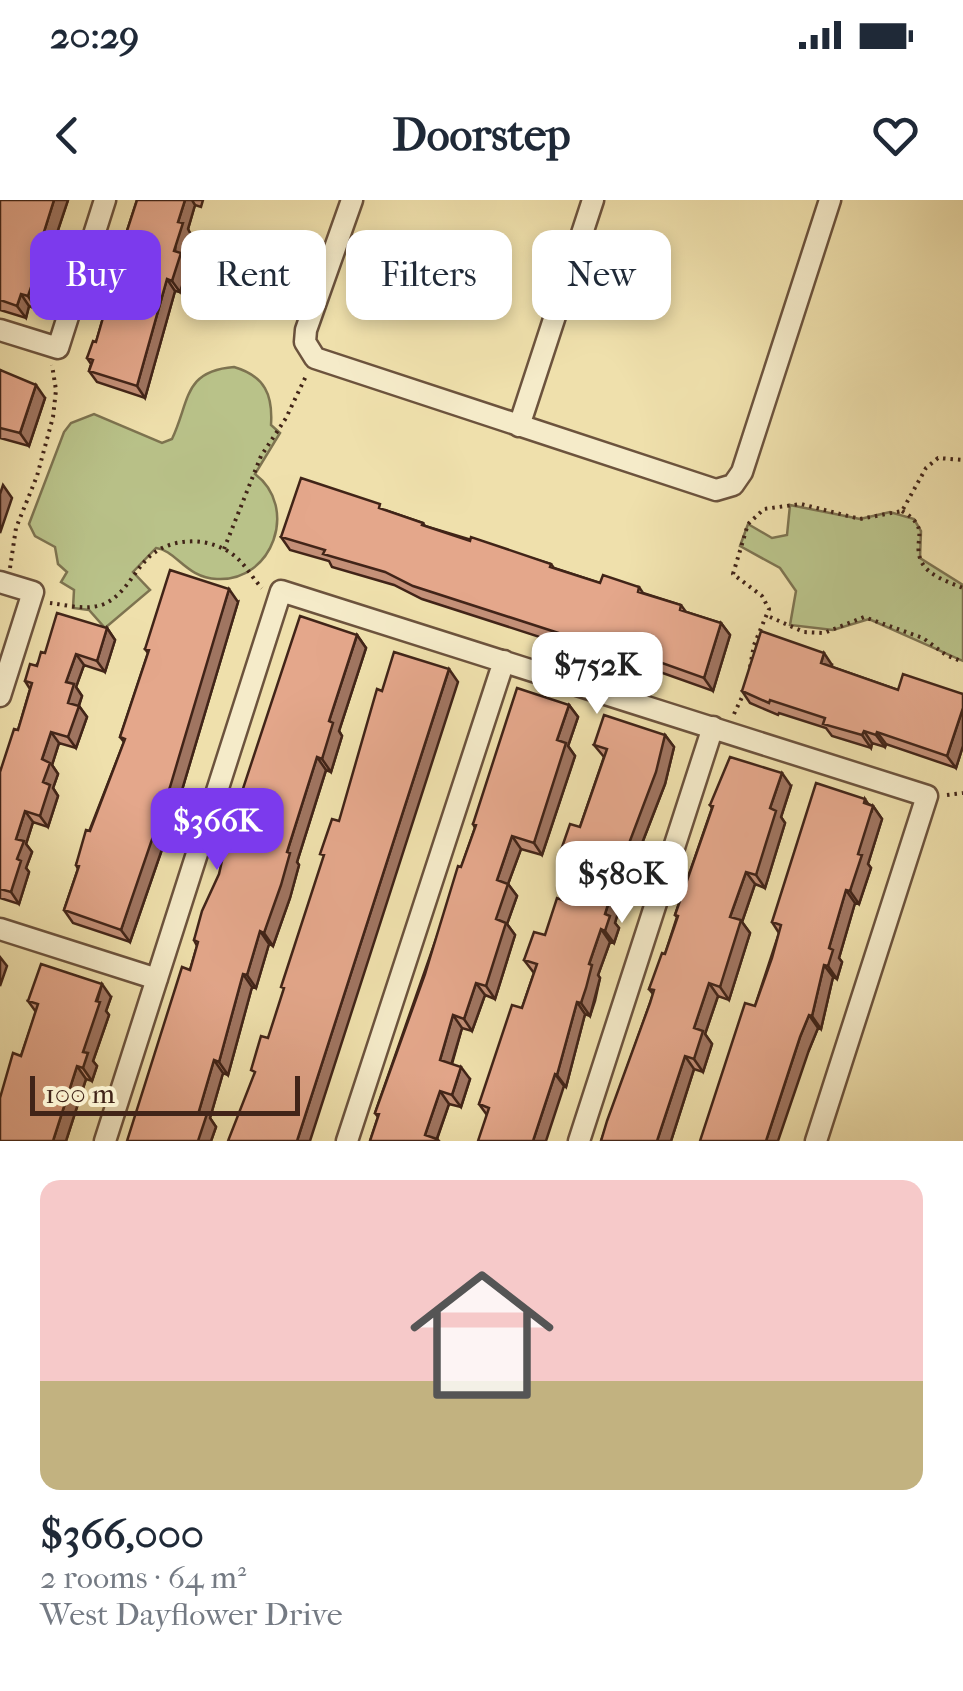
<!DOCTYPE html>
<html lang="en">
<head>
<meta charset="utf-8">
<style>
	:root { --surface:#fff; --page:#f6f6f7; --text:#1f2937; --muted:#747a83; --line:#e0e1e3; --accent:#7c3aed }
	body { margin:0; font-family:"IM FELL French Canon",serif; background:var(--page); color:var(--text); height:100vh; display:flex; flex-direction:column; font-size:38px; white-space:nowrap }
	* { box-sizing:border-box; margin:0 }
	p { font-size:32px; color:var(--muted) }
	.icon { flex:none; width:55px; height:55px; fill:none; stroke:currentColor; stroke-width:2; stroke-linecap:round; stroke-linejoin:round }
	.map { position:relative; height:941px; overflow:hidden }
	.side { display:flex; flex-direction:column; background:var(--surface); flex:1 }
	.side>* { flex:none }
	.banner { position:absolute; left:30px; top:30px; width:905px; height:90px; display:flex; gap:20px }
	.scale { position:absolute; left:30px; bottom:25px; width:270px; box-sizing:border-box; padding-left:10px; border:5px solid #412418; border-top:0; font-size:28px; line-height:35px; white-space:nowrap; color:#412418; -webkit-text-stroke:8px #f5ebc9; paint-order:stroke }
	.price { position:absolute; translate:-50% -85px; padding:0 22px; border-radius:20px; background:#fff; color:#222; font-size:32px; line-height:65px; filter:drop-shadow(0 2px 5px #0008) }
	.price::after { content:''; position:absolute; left:50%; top:60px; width:30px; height:22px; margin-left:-15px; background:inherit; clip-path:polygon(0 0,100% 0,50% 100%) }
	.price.on { background:var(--accent); color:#fff }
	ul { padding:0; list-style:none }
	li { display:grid; align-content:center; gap:20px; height:530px; padding:0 40px }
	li+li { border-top:2px solid var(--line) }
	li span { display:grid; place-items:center; height:310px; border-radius:20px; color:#555 }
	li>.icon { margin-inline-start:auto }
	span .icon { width:180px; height:180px; fill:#fffc; stroke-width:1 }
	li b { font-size:42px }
	.pill { padding:0 35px; border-radius:20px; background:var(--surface); box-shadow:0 5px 15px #0003; font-size:35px; line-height:90px }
	.pill.on { background:var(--accent); color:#fff }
	.status { display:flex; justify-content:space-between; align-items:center; height:70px; padding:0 50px; background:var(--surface); direction:ltr }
	.status svg { height:28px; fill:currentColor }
	header { display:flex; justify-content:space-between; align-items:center; height:130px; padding:0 40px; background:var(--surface); font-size:45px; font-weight:800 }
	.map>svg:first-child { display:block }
	.park { fill:#b9c289; stroke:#7d7350; stroke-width:2.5 }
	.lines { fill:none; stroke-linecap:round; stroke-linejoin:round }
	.minor-casing { stroke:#6c533d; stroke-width:25 }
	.path { stroke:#412418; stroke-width:4; stroke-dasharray:2.5 5; stroke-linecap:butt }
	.minor { stroke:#f5ebc9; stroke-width:20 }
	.wall { fill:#c49078; stroke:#412418; stroke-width:2.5 }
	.shaded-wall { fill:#a07561; stroke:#412418; stroke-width:2.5 }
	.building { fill:#e4a78b; stroke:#412418; stroke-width:2.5 }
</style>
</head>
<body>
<div class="status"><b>20:29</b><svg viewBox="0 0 49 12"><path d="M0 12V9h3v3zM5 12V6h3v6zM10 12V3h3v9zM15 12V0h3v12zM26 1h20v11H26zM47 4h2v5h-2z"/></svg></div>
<header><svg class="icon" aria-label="back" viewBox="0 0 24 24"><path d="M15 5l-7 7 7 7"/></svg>Doorstep<svg class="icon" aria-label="heart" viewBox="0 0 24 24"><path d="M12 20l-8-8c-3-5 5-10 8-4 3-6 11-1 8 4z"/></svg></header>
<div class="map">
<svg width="963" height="941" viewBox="0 0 963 941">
	<rect width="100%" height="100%" fill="#efe0ac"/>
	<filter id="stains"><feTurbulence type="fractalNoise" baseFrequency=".002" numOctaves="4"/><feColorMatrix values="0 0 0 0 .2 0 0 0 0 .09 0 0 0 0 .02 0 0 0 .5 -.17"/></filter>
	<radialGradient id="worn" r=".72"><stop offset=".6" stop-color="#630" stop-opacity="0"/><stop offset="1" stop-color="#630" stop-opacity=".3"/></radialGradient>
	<path class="park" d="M 234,167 C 265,176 273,195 271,225 L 280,233 L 255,274 C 299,307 273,382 217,379 C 186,378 176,350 156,348 L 133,372 L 150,390 L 105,428 L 89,410 L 73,408 L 74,390 L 61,382 L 67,372 L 58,364 L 55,347 L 35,336 L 29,324 L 64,232 L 71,223 L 94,214 L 162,243 L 172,239 C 190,201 183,171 234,167 Z
		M 790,305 L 860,319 L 890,312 L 914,319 L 921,331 L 920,358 L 963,385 L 963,461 L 869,419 L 833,430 L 790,425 L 796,391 L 780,368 L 740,346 L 748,324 L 772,338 L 787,335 Z"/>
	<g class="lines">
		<g class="minor-casing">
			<path id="minor" d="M 352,0 L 306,130 L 305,142 L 315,158 L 716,290 L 733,285 L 742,272 L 830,0
				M 0,130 L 58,148 L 105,0
				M 519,226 L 593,0
				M 0,382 L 33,392 L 0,496
				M 0,729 L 157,779
				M 105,941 L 281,391 L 927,596 L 816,941
				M 347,941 L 504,461
				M 579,941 L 713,527"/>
		</g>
		<path class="path" d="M 902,311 C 932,329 912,339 921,361 C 928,376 949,382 963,388
			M 224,349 L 261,256 L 286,218 L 307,174
			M 10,368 L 16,328 L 37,276 L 53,217 L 56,190 L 52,165
			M 50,403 C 67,405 87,411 104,404 C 124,395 132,375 146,360 C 169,335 213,336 237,358 C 247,367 253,379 262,388
			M 770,417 L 804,432 L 824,433 L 864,417 L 923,438 L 946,455 L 963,462
			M 750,467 L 754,445 L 769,409 L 762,396 L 733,374 L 748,324 L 764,309 L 801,304 L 860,319 L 902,311 L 926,268 L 938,258 L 963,260
			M 734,514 L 745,491
			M 947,595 L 963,593"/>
		<use href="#minor" class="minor"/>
	</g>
	<path class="wall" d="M 0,0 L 68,0 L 48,60 L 51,65 L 36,109 L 29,106 L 26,118 L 0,110 Z
		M 137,0 L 203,0 L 201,7 L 195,5 L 188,29 L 191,35 L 184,57 L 189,65 L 180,92 L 175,91 L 145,198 L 97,182 L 89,171 L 91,164 L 87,158 L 96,142 L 121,56 L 117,50 L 126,34 Z
		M 0,170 L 45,198 L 29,246 L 0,238 Z
		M 385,310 L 423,323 L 425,326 L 551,364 L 554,368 L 600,383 L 639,387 L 643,393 L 681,405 L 686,412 L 721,423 L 730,435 L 713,491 L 612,455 L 611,459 L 583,451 L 422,399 L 394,385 L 332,367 L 329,361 L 290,350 L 281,337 Z
		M 238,402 L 179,600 L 130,742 L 73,723 L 64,710 L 78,669 L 76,665 L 124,542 L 120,537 L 148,453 L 145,449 Z
		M 107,428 L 115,440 L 105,472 L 84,465 L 76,487 L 82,496 L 79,506 L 87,517 L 76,548 L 59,543 L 52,565 L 58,574 L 53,588 L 58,596 L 48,627 L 33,622 L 26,644 L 32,652 L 26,668 L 29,672 L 19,704 L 0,698 L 0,572 L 18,530 L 30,489 L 25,481 L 45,453 Z
		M 357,435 L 366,448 L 339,531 L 342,536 L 331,572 L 326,570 L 297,662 L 299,665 L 290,698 L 273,746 L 269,744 L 256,788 L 252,787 L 228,875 L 223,873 L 210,918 L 216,927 L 211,941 L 190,770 L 197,746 L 194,740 Z
		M 832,465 L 832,467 L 898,490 L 963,494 L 963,546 L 956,568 L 886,544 L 885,547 L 872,543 L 871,548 L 832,536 L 826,528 L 779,513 L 778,515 L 750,503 L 742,491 Z
		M 569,505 L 578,517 L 568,546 L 575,556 L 542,655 L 521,649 L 508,684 L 517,696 L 507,724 L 515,735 L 495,799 L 485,795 L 472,831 L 462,828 L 452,864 L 470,879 L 461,907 L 449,904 L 437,939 L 439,941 L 370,941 L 378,917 L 375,913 L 475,628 L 473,624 Z
		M 665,535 L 674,547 L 665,584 L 627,682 L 615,723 L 619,728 L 614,743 L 610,742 L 598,775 L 600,778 L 595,801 L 590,816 L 585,814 L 566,887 L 564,886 L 487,915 L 479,904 L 522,808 L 534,773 L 524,760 L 545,735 L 568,702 L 579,666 L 570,663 L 561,650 L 580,627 L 604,557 L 594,545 Z
		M 791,586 L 781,617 L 785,623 L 765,688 L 755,684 L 742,722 L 750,733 L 729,800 L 718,796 L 705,834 L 712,844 L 703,872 L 694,869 L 671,941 L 601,941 L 650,803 L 653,794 L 649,789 L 665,754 L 677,717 L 675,715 L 712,608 L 710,605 Z
		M 868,604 L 873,606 L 882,619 L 868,664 L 871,668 L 859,704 L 855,703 L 839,758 L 842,762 L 837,779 L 833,777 L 821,829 L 818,828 L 809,850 L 755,806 L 779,733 L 772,722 Z
		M 111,797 L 106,811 L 109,815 L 93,861 L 97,866 L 92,881 L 86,879 L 66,941 L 0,941 L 21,856 L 36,812 L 28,801 Z"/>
	<path class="shaded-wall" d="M 54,0 L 68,0 L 48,60 L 51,65 L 36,109 L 28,96 L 38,51 Z
		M 185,0 L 192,0 L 195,5 L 188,29 L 191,35 L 184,57 L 189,65 L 180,92 L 172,81 L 178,22 Z
		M 167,79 L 175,91 L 145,198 L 137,186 Z
		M 21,94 L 29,106 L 26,118 L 17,106 Z
		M 36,185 L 45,198 L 29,246 L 20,233 Z
		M 3,285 L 12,298 L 0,333 L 0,294 Z
		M 229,389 L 238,402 L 179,600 L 130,742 L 121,730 Z
		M 721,423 L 730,435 L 713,491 L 704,478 Z
		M 107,428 L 115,440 L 105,472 L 97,461 Z
		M 357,435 L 366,448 L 339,531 L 342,536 L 331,572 L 322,559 L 329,521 Z
		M 603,442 L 612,455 L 611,459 L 602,446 Z
		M 824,453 L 832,465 L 829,475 L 821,463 Z
		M 76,454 L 84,465 L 76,487 L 82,496 L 76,513 L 79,506 L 87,517 L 76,548 L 68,537 L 66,482 Z
		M 449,469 L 458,482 L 310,941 L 297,941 Z
		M 569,505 L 578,517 L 568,546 L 575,556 L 542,655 L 534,643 L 557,540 Z
		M 963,508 L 963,546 L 956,568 L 947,556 Z
		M 864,531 L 872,543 L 871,548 L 862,535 Z
		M 51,532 L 59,543 L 52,565 L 58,574 L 53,588 L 58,596 L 48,627 L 40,616 L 42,559 Z
		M 877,532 L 886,544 L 885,547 L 876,535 Z
		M 665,535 L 674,547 L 665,584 L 627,682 L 615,723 L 619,728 L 614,743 L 605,731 L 605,714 L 619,670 Z
		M 317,557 L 326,570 L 297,662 L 299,665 L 290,698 L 273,746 L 264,733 L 287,652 Z
		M 782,573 L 791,586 L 781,617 L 785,623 L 765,688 L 756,675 L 770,608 Z
		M 865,599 L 872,610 L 873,606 L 882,619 L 868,664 L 871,668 L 859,704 L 850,691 L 858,654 Z
		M 25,611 L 33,622 L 26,644 L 32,652 L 26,668 L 29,672 L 19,704 L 11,692 L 16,639 Z
		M 512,636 L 521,649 L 508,684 L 517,696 L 507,724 L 515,735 L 495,799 L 486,786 L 497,680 Z
		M 746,672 L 755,684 L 742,722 L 750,733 L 729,800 L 720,787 L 730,717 Z
		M 846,690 L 855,703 L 839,758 L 842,762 L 837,779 L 828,766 L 829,748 Z
		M 601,729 L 610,742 L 598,775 L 600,778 L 590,816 L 581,803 L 589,764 Z
		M 260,731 L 269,744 L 256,788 L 247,775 Z
		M 0,757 L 7,766 L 0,786 Z
		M 824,765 L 833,777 L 821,829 L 812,816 Z
		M 243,774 L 252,787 L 228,875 L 219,862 Z
		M 476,783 L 485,795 L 472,831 L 464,819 Z
		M 709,783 L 718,796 L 705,834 L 712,844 L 703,872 L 694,859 L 694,828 Z
		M 102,784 L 111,797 L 106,811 L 109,815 L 93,861 L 97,866 L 92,881 L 83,868 L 83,852 Z
		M 577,802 L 585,814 L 566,887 L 557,875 Z
		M 453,815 L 462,828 L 449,872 L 440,860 Z
		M 809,815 L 818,828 L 809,850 L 778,941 L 766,941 L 800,837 Z
		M 685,856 L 694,869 L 671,941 L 657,941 Z
		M 214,860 L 223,873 L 210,918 L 216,927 L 211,941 L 198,941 L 199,911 Z
		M 77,866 L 86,879 L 66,941 L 53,941 Z
		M 461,867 L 470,879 L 461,907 L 452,895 Z
		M 555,874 L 564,886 L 546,941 L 533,941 Z
		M 440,891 L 449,904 L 436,941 L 425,935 Z"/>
	<path class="building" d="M 0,0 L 54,0 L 38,51 L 43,53 L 28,96 L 21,94 L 17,106 L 0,100 Z
		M 137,0 L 185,0 L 178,22 L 183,23 L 174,51 L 181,53 L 172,81 L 167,79 L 137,186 L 89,171 L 93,160 L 87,158 L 93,141 L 96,142 L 122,52 L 117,50 L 123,33 L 126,34 Z
		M 0,170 L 36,185 L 20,233 L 0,228 Z
		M 301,278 L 380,304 L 379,308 L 423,323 L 422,325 L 470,341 L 471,337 L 551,364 L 550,367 L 600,383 L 603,375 L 639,387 L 638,392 L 681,405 L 680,410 L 721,423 L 704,478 L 603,442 L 602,446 L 574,438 L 413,386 L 385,372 L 323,354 L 325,350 L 281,337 Z
		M 170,370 L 229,389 L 170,587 L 121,730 L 64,710 L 79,666 L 76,665 L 86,630 L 90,631 L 125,539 L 120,537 L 149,450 L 145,449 Z
		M 57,413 L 107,428 L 97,461 L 76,454 L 66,482 L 74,484 L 68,503 L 79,506 L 68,537 L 51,532 L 42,559 L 50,563 L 43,582 L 50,585 L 40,616 L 25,611 L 16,639 L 24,641 L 17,659 L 21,661 L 11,692 L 0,689 L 0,572 L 14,529 L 18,530 L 32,483 L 25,481 L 30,464 L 37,466 L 41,452 L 45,453 Z
		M 300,416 L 357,435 L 329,521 L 333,523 L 322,559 L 317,557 L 287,652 L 290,653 L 281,685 L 264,733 L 260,731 L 247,775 L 243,774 L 219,862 L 214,860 L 199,911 L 207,914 L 198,941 L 127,941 L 182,767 L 190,770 L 198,742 L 194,740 L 202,711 L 219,674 L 228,634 Z
		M 761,431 L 824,453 L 821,463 L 898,490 L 903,474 L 963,494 L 963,508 L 947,556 L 877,532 L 876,535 L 864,531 L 862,535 L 823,524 L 825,518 L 770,500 L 769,503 L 742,491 Z
		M 394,452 L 449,469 L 297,941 L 228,941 L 255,872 L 251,870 L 261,836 L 268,838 L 284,788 L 281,787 L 324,655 L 320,654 L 332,619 L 339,621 L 377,489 L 382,491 Z
		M 517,488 L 569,505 L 557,540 L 566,543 L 534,643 L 512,636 L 497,680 L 508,684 L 496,719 L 506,723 L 486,786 L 476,783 L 464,819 L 453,815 L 440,860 L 461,867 L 452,895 L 440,891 L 425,935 L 437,939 L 436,941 L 370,941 L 379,914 L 375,913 L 425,774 L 458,666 L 461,667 L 476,625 L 473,624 Z
		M 604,515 L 665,535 L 656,572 L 619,670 L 605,714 L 610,716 L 605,731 L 601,729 L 589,764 L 592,765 L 586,788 L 581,803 L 577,802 L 557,875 L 555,874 L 533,941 L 478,941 L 489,908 L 479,904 L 512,805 L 522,808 L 537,764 L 524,760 L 534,732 L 545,735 L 557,698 L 568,702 L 581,657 L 561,650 L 570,624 L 580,627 L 607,549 L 594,545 Z
		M 730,557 L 782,573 L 770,608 L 776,611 L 756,675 L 746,672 L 730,717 L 741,720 L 720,787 L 709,783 L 694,828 L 703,831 L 694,859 L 685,856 L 657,941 L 601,941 L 607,921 L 650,803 L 654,790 L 649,789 L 662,753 L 665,754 L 678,716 L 675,715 L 713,606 L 710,605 Z
		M 816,583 L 865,599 L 864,603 L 873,606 L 858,654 L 862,655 L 850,691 L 846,690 L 829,748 L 833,750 L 828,766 L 824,765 L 812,816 L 809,815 L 800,837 L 766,941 L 700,941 L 745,803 L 755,806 L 772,758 L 781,725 L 772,722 Z
		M 41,764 L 102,784 L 96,801 L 100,802 L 83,852 L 88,853 L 83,868 L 77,866 L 53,941 L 0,941 L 0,898 L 13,853 L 21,856 L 38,804 L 28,801 Z"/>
	<rect width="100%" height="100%" filter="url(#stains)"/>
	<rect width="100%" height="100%" fill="url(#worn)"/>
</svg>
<div class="scale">100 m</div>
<b class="price" style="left:597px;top:517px">$752K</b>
<b class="price on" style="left:217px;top:673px">$366K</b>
<b class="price" style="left:622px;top:726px">$580K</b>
<div class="banner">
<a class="pill on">Buy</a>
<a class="pill">Rent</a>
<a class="pill">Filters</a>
<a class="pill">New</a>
</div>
</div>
<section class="side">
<ul>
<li><span style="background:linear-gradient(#f6c9c9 65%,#c2b280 0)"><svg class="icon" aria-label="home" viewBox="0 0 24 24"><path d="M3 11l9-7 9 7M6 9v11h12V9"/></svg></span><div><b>$366,000</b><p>2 rooms · 64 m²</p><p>West Dayflower Drive</p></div></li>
</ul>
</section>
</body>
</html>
